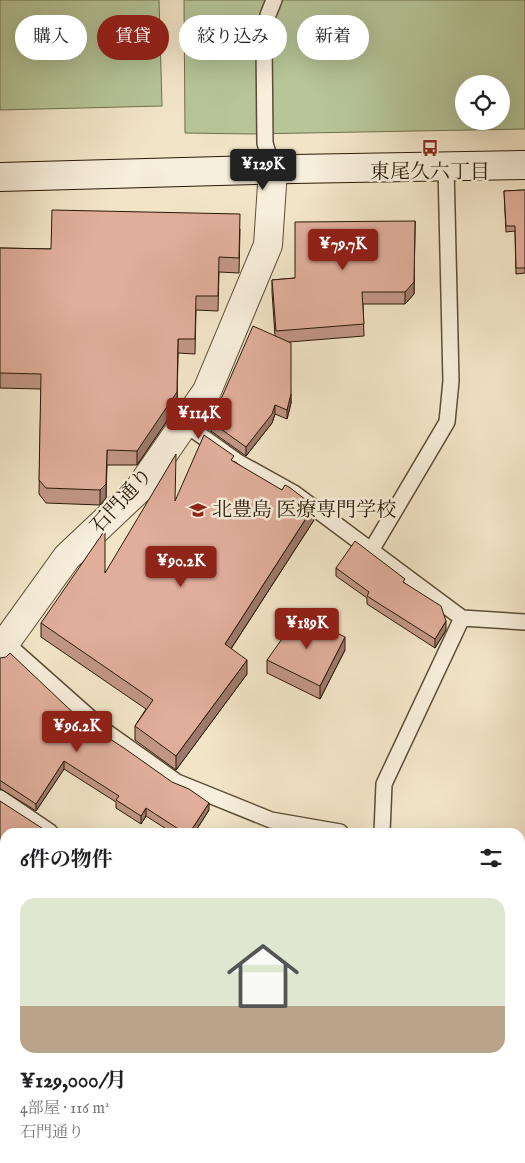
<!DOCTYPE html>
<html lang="ja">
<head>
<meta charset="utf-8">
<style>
	:root { --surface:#fff; --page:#f2f2f2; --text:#202124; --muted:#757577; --line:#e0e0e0; --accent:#8f2418 }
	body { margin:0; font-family:"IM FELL English","Noto Serif JP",serif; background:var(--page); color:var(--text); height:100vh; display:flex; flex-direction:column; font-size:19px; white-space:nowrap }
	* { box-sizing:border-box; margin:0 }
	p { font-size:16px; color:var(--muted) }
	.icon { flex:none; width:28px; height:28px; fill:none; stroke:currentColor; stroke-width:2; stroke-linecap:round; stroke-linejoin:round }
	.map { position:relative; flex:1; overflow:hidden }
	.side { position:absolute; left:0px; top:828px; width:525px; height:336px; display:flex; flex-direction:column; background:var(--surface); border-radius:15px 15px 0 0; box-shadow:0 5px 20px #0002 }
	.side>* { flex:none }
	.guide { position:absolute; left:15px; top:15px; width:495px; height:45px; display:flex; gap:10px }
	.fabs { position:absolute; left:455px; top:75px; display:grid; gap:10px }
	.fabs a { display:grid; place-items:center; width:55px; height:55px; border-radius:50%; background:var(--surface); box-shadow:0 5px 20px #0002; font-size:25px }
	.price { position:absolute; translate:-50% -42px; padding:0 11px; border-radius:5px; background:var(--accent); color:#fff; font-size:16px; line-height:32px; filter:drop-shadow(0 1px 2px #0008) }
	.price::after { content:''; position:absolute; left:50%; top:30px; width:15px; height:11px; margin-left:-8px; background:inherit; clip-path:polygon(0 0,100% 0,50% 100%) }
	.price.on { background:#222; color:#fff }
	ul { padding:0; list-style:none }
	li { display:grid; align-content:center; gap:10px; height:265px; padding:0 20px }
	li+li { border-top:1px solid var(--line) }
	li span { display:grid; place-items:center; height:155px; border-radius:15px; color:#555 }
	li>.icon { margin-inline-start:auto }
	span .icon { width:90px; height:90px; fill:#fffc; stroke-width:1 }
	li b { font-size:21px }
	h2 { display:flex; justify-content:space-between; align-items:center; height:60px; padding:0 20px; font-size:21px }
	.pill { padding:0 18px; border-radius:22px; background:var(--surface); box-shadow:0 5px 20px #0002; font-size:18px; line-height:45px }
	.pill.on { background:var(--accent); color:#fff }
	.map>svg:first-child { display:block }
	.green { fill:#b6c699; stroke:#707050; fill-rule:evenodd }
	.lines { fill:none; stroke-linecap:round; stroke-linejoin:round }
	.lane-casing { stroke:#5c4c36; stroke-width:18 }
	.street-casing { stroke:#5c4c36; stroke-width:30 }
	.secondary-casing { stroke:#2a1906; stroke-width:30 }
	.lane { stroke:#f7eedb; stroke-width:15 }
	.street { stroke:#f7eedb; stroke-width:28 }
	.secondary { stroke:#f7eedb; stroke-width:28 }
	.wall { fill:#c19685; stroke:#2a1906 }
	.shaded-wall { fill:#9d7a6c; stroke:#2a1906 }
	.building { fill:#e0ae9b; stroke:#2a1906 }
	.labels { text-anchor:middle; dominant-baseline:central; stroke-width:5; stroke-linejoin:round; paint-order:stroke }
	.poi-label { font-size:20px; fill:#2a1906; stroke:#f7eedb }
	.street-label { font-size:20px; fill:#2a1906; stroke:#f7eedb }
</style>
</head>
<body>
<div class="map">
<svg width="525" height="1163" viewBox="0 0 525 1163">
	<rect width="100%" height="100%" fill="#f2e5c7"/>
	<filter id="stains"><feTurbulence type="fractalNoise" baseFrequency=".004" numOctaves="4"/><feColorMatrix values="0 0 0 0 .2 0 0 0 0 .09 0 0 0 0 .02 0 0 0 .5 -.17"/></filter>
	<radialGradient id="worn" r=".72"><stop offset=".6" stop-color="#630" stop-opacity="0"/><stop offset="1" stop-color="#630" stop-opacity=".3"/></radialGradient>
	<path class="green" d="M 0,0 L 159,0 L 162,106 L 0,110 Z
		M 184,0 L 525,0 L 525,129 L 251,134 L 185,133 ZM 464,84 L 501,84 L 501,121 L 464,121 Z
		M 379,1159 L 481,1159 L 479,1163 L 382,1163 Z"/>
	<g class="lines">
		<g class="lane-casing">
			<path id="lane" d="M 273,170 L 265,143 L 264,40 L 268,15 L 274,0
				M 185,424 L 238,462 L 294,493 L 462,618 L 525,622
				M 372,549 L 447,422 L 451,381 L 446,167
				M 6,643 L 104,730 L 177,782 L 271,820 L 340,832
				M 0,798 L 50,832
				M 382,832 L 384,784 L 462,618"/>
		</g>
		<g class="street-casing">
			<path id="street" d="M 0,650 L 67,557 L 139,489 L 207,391 L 268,245 L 273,170
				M 0,1103 L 5,1103
				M 520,1115 L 525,1106
				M 354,1159 L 358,1163
				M 494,1163 L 496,1159"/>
		</g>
		<g class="secondary-casing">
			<path id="secondary" d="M 0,177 L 293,169 L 525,165"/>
		</g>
		<use href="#lane" class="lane"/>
		<use href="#street" class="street"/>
		<use href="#secondary" class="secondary"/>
	</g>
	<path class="wall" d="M 525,190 L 525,273 L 516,274 L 515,231 L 506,232 L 504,191 Z
		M 415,221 L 414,294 L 405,304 L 363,304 L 364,336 L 289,342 L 291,403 L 287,419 L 275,414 L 272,423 L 246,456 L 211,431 L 211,422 L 275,336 L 272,292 L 272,280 L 295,278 Z
		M 240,229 L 239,273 L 219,272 L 218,311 L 196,310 L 195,354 L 178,353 L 177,406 L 137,465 L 107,465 L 106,498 L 100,505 L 46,503 L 39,494 L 41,389 L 0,388 L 0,248 L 51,249 Z
		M 234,461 L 314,520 L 231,649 L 247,674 L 176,770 L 135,740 L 135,726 L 146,709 L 41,637 L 41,623 L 105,572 L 176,501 Z
		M 336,568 L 405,583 L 446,630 L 435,648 L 367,604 L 367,598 L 336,576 Z
		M 345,650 L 320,699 L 267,673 L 267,660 Z
		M 0,658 L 82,721 L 209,810 L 195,832 L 171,832 L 146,816 L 141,824 L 116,808 L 116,802 L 64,769 L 36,811 L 1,789 L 0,789 Z
		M 0,801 L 5,832 L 5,884 L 0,881 Z
		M 0,1004 L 5,1004 L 5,1056 L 0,1055 Z
		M 525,1122 L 525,1163 L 524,1141 L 520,1139 L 520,1123 Z"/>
	<path class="shaded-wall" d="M 415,221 L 414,294 L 405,304 L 405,292 Z
		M 178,339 L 177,406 L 137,465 L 137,451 Z
		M 291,394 L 291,403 L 287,419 L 287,410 Z
		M 275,405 L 275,414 L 272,423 L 246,456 L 246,447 Z
		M 107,450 L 106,498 L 100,505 L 100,490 Z
		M 314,506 L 314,520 L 225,658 L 225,644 Z
		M 446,621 L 446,630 L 435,648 L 435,639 Z
		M 345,637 L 345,650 L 320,699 L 320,686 Z
		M 247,660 L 247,674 L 176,770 L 176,756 Z
		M 64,761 L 64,769 L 36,811 L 36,804 Z
		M 209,803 L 209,810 L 195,832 L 190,832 Z
		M 146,808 L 146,816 L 141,824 L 141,816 Z
		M 525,1083 L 525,1090 L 520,1092 L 520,1084 Z"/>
	<path class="building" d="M 525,190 L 525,268 L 516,268 L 515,226 L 506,226 L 504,191 Z
		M 52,210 L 240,214 L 239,258 L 219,257 L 218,296 L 196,296 L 195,339 L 178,339 L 177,392 L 137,451 L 107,450 L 106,484 L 100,490 L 46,488 L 39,480 L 41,374 L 0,373 L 0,248 L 51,249 Z
		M 415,221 L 414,282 L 405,292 L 362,292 L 364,324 L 276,331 L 272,280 L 295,278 L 295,222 Z
		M 253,326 L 291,343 L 291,394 L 287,410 L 275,405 L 272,414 L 246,447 L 211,422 Z
		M 204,435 L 234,456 L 231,460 L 282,490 L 285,485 L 289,487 L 314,506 L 225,644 L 247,660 L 176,756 L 135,726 L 153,700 L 41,623 L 105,530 L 105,573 L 176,454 L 175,501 Z
		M 355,541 L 405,579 L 403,582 L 441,606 L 446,621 L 435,639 L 367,596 L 369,592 L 336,568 Z
		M 299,615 L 345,637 L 320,686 L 267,660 Z
		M 10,653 L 82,721 L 124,748 L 172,782 L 189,789 L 209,803 L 190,832 L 183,832 L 146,808 L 141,816 L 116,800 L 119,796 L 64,761 L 36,804 L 1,781 L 0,781 L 0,658 L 6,657 Z
		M 0,801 L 48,832 L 5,832 L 5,877 L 0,874 Z
		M 520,936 L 525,939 L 525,1083 L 520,1084 L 520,981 L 521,979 L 520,978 Z
		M 0,1004 L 5,1004 L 5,1047 L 0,1047 Z
		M 3,1110 L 5,1110 L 5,1159 L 271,1159 L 289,1163 L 0,1163 L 0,1113 L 3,1113 Z
		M 525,1122 L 525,1134 L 520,1132 L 520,1123 Z
		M 525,1139 L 525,1163 L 513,1163 L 516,1159 L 520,1159 L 520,1149 Z
		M 304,1161 L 316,1163 L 304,1163 Z"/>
	<defs>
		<g id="bus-bare" transform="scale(1.35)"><path d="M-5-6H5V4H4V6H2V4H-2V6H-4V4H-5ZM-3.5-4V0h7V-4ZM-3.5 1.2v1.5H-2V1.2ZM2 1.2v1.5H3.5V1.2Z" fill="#8f2418" stroke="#f7eedb" stroke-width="2.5" paint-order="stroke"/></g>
		<g id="school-bare" transform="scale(1.35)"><path d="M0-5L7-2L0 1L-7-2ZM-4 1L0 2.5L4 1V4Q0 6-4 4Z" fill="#8f2418" stroke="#f7eedb" stroke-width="2.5" paint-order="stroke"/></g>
	</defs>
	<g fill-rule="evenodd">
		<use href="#bus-bare" x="430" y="148"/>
		<use href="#school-bare" x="198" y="510"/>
	</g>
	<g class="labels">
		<g class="poi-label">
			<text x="430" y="172">東尾久六丁目</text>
			<text x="212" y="510" text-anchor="start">北豊島 医療専門学校</text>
		</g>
		<g class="street-label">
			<text transform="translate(122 501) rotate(-47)">石門通り</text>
		</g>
	</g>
	<rect width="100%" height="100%" filter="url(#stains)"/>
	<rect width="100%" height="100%" fill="url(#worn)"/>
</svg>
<div class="fabs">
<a><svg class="icon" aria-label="locate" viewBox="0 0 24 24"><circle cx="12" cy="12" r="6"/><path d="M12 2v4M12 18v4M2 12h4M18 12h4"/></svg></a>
</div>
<b class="price on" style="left:263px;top:191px">¥129K</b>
<b class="price" style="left:343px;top:271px">¥79.7K</b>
<b class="price" style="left:199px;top:440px">¥114K</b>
<b class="price" style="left:181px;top:588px">¥90.2K</b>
<b class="price" style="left:307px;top:650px">¥189K</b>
<b class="price" style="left:77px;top:753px">¥96.2K</b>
<div class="guide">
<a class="pill">購入</a>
<a class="pill on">賃貸</a>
<a class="pill">絞り込み</a>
<a class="pill">新着</a>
</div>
<section class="side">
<h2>6件の物件<svg class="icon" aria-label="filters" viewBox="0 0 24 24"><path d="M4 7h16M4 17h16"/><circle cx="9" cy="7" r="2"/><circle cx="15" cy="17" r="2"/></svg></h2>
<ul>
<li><span style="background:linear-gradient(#dfe7d0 70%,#b9a48a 0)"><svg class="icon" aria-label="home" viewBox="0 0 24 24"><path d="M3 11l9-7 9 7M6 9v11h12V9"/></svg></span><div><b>¥129,000/月</b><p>4部屋 · 116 m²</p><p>石門通り</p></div></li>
</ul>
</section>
</div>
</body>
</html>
